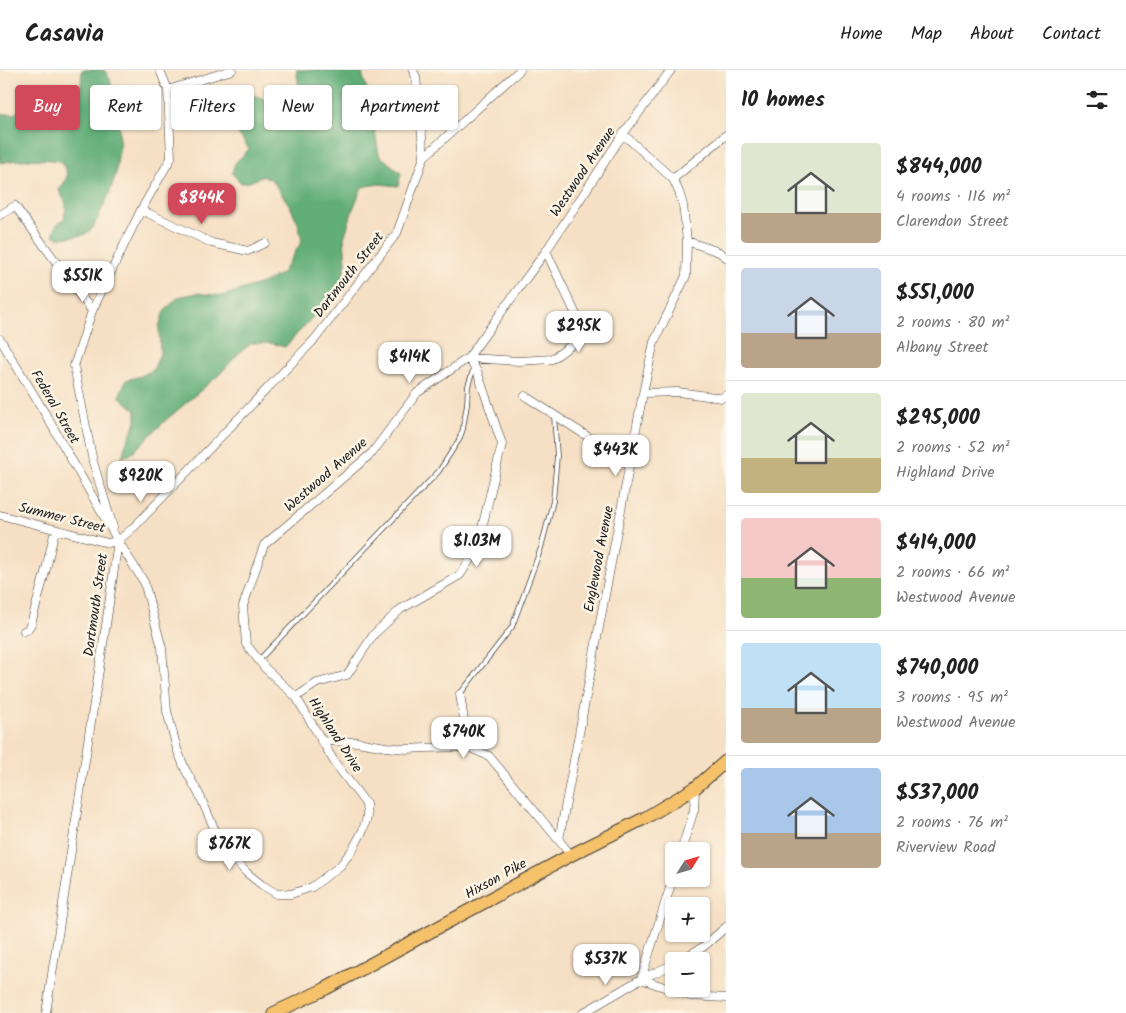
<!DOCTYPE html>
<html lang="en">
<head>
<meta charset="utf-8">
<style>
	:root { --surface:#fff; --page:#f6f6f6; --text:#222; --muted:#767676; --line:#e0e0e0; --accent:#d1495b }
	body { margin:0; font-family:Kalam,sans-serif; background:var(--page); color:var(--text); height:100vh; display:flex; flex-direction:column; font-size:19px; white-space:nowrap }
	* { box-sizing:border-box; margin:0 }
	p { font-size:16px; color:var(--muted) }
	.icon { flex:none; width:28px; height:28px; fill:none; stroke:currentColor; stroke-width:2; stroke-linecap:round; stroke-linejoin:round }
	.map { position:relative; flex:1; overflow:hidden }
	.sheet { display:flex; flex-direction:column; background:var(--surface); width:400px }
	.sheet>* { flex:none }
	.hud { position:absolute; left:15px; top:15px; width:475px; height:45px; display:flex; gap:10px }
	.needle { width:32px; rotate:53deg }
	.fabs { position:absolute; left:665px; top:772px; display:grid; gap:10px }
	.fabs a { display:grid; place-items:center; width:45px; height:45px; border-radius:5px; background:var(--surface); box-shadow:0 1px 4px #0004; font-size:25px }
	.price { position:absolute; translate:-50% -42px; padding:0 11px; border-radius:10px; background:#fff; color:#222; font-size:16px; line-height:32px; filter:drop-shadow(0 1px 2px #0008) }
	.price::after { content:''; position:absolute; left:50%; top:30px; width:15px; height:11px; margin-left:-8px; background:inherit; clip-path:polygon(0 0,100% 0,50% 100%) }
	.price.active { background:var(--accent); color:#fff }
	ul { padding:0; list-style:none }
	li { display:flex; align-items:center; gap:15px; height:125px; padding:0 15px }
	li+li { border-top:1px solid var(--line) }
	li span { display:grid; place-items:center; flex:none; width:140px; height:100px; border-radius:5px; color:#555 }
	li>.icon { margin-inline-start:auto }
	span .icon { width:60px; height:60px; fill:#fffc; stroke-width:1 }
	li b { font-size:21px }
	h2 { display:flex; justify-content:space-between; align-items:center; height:60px; padding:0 15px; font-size:21px }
	.chip { padding:0 18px; border-radius:5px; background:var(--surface); box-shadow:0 1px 4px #0004; font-size:18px; line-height:45px }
	.chip.active { background:var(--accent); color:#fff }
	header { display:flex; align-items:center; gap:30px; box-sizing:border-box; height:70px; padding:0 25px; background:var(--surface); border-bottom:1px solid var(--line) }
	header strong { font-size:24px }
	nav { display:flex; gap:28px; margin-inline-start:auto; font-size:18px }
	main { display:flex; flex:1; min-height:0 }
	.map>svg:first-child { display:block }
	.forest { fill:#62ae78; stroke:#3f654a }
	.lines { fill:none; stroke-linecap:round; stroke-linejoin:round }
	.lane-casing { stroke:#3d3935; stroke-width:5.5 }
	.street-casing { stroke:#3d3935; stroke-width:9 }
	.primary-casing { stroke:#3d3935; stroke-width:14 }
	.lane { stroke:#fff; stroke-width:4 }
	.street { stroke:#fff; stroke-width:8 }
	.primary { stroke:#f5c16b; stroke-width:12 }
	.labels { text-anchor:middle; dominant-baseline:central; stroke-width:5; stroke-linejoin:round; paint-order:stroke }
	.street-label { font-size:14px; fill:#1c1c1c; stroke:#fcf5e5 }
</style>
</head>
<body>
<header>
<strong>Casavia</strong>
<nav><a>Home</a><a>Map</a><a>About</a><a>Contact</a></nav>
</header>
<main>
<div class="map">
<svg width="726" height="943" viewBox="0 0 726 943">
	<rect width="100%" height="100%" fill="#fcf5e5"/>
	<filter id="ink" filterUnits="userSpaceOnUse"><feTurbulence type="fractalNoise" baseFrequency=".02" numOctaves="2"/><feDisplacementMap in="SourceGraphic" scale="10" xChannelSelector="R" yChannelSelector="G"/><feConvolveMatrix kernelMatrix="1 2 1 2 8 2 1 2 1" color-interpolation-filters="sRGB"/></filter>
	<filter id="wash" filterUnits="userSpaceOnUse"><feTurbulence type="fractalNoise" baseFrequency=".0096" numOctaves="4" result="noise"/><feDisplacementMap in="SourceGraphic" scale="20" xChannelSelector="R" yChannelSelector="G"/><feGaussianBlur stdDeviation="1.12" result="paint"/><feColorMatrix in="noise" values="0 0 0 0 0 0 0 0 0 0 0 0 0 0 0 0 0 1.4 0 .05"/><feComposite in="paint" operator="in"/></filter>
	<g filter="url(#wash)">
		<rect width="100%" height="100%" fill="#f6e0c5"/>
		<path class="forest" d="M 82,0 L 104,0 L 110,9 L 118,48 L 120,70 L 116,103 L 110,122 L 93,158 L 84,165 L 59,168 L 53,165 L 57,154 L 64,149 C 65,143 67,137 65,131 C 62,126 60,124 59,119 C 69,109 69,102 60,91 C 41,88 19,89 0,93 L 0,44 L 14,44 L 26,35 L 38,23 C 51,38 63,44 80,29 Z
			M 296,0 L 361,0 L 370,30 L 374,38 L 375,61 L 379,85 L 401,103 L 398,116 L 379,114 L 362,117 L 353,139 L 344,168 L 346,193 L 341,214 L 321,238 L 285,277 L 270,273 L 252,273 L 239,283 L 220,304 L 166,350 L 131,384 L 122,387 L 125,376 L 136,351 L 136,341 L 119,326 L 126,310 L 141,306 L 153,300 L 160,284 L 159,257 L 164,241 L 178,227 L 197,223 L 222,226 L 265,212 L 282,203 L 302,171 L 298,153 L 290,136 L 271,109 L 263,106 L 250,112 L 241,113 L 232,103 L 235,93 L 249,79 L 232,55 L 230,43 L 236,28 L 246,23 L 262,28 L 274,37 L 283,34 L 299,16 Z"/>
	</g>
	<g filter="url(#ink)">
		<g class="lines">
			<g class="lane-casing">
				<path id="lane" d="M 259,590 L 439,401 L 459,370 L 463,359 L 467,334 L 468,316 L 474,297
					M 460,624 L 512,557 L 541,478 L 553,431 L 557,386 L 554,346"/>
			</g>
			<g class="street-casing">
				<path id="street" d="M 168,20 L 232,0
					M 424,87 L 520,0
					M 673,109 L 726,65
					M 141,140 L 212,173 L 248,181 L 265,173
					M 0,145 L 15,136 L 92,241
					M 687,171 L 719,182 L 726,187
					M 0,269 L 43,340 L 118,471 L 144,512 L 162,578 L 167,641 L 177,679 L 185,699 L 200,726 L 218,767 L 230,785 L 247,803 L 262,815 L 277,824 L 291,824 L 312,817 L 340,796 L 353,779 L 363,760 L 367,747 L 366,734 L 335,693 L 296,627 L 264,597 L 246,574 L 243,536 L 264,475 L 372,383 L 417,323 L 468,288 L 546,181 L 623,64 L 671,0
					M 468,288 L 519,291 L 552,289 L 573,274 L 579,251 L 546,181
					M 643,323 L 678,322 L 722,328 L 726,325
					M 525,326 L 630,394
					M 0,445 L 108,473 L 118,471
					M 113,457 L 93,392 L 74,296 L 92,241 L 141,140 L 171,88 L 168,20 L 160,0
					M 24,561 L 27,560 L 31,554 L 46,499 L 55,460
					M 460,624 L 468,677
					M 296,627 L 317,613 L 347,605 L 374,564 L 401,539 L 460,505 L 477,479 L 502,374 L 477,301 L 468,288
					M 321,671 L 357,672 L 386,677 L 407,679 L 426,678 L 468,677 L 489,686 L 571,785
					M 559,770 L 643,323 L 654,272 L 686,206 L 687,171 L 683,135 L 679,122 L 673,109 L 623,64
					M 681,781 L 694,740 L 695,718
					M 678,891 L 703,877 L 726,857
					M 641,909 L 674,805
					M 641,909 L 690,926 L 726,928
					M 46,943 L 106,555 L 118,471 L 135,456 L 160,430 L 315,269 L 397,163 L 424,87 L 416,7 L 413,0
					M 583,943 L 641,909 L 674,894"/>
			</g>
			<g class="primary-casing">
				<path id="primary" d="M 274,943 L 325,919 L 571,785 L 645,748 L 695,718 L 726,691"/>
			</g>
			<use href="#lane" class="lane"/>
			<use href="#street" class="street"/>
			<use href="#primary" class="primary"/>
		</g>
	</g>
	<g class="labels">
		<g class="street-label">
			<text transform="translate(583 102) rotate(-56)">Westwood Avenue</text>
			<text transform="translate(349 205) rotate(-52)">Dartmouth Street</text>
			<text transform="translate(55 337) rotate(60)">Federal Street</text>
			<text transform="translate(326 405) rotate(-41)">Westwood Avenue</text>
			<text transform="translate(62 448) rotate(14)">Summer Street</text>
			<text transform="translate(599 489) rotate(-79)">Englewood Avenue</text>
			<text transform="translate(96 535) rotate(-82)">Dartmouth Street</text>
			<text transform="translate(335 665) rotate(57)">Highland Drive</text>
			<text transform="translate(496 809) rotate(-29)">Hixson Pike</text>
		</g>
	</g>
</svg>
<div class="fabs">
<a><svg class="needle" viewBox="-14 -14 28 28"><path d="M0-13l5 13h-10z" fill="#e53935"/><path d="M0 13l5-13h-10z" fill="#767676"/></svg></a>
<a>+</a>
<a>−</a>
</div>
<b class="price active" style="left:202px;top:155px">$844K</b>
<b class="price" style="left:83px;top:233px">$551K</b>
<b class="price" style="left:579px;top:283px">$295K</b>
<b class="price" style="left:410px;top:314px">$414K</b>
<b class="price" style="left:616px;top:407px">$443K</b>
<b class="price" style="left:141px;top:433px">$920K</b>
<b class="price" style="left:477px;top:498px">$1.03M</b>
<b class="price" style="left:464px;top:689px">$740K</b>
<b class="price" style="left:230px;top:801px">$767K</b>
<b class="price" style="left:606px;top:916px">$537K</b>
<div class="hud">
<a class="chip active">Buy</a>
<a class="chip">Rent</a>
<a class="chip">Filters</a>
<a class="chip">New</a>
<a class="chip">Apartment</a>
</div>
</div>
<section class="sheet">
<h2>10 homes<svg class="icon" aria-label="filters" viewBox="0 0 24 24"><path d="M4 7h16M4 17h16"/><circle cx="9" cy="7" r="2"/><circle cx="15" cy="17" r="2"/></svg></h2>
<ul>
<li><span style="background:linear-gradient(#dfe7d0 70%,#b9a48a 0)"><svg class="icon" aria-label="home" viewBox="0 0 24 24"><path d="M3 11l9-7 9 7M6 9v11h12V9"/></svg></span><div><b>$844,000</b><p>4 rooms · 116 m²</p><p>Clarendon Street</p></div></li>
<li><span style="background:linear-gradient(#c9d6e8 65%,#b9a48a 0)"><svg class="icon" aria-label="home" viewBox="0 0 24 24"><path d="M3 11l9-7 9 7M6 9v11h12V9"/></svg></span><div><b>$551,000</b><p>2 rooms · 80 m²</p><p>Albany Street</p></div></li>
<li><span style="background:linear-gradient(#dfe7d0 65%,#c2b280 0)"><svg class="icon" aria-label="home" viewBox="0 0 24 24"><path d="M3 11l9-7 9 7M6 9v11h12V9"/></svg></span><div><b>$295,000</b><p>2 rooms · 52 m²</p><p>Highland Drive</p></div></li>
<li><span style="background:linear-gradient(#f6c9c9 60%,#8fb573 0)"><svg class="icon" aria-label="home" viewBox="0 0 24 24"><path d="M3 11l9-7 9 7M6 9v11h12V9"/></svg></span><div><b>$414,000</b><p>2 rooms · 66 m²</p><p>Westwood Avenue</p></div></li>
<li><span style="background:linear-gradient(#bfe0f5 65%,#b9a48a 0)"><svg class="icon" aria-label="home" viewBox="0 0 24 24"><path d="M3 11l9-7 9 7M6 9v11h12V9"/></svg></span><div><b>$740,000</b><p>3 rooms · 95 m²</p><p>Westwood Avenue</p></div></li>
<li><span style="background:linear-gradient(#a9c7e8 65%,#b9a48a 0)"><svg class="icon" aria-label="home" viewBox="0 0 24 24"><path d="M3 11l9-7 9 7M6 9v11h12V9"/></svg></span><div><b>$537,000</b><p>2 rooms · 76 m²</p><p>Riverview Road</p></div></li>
</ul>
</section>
</main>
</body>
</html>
